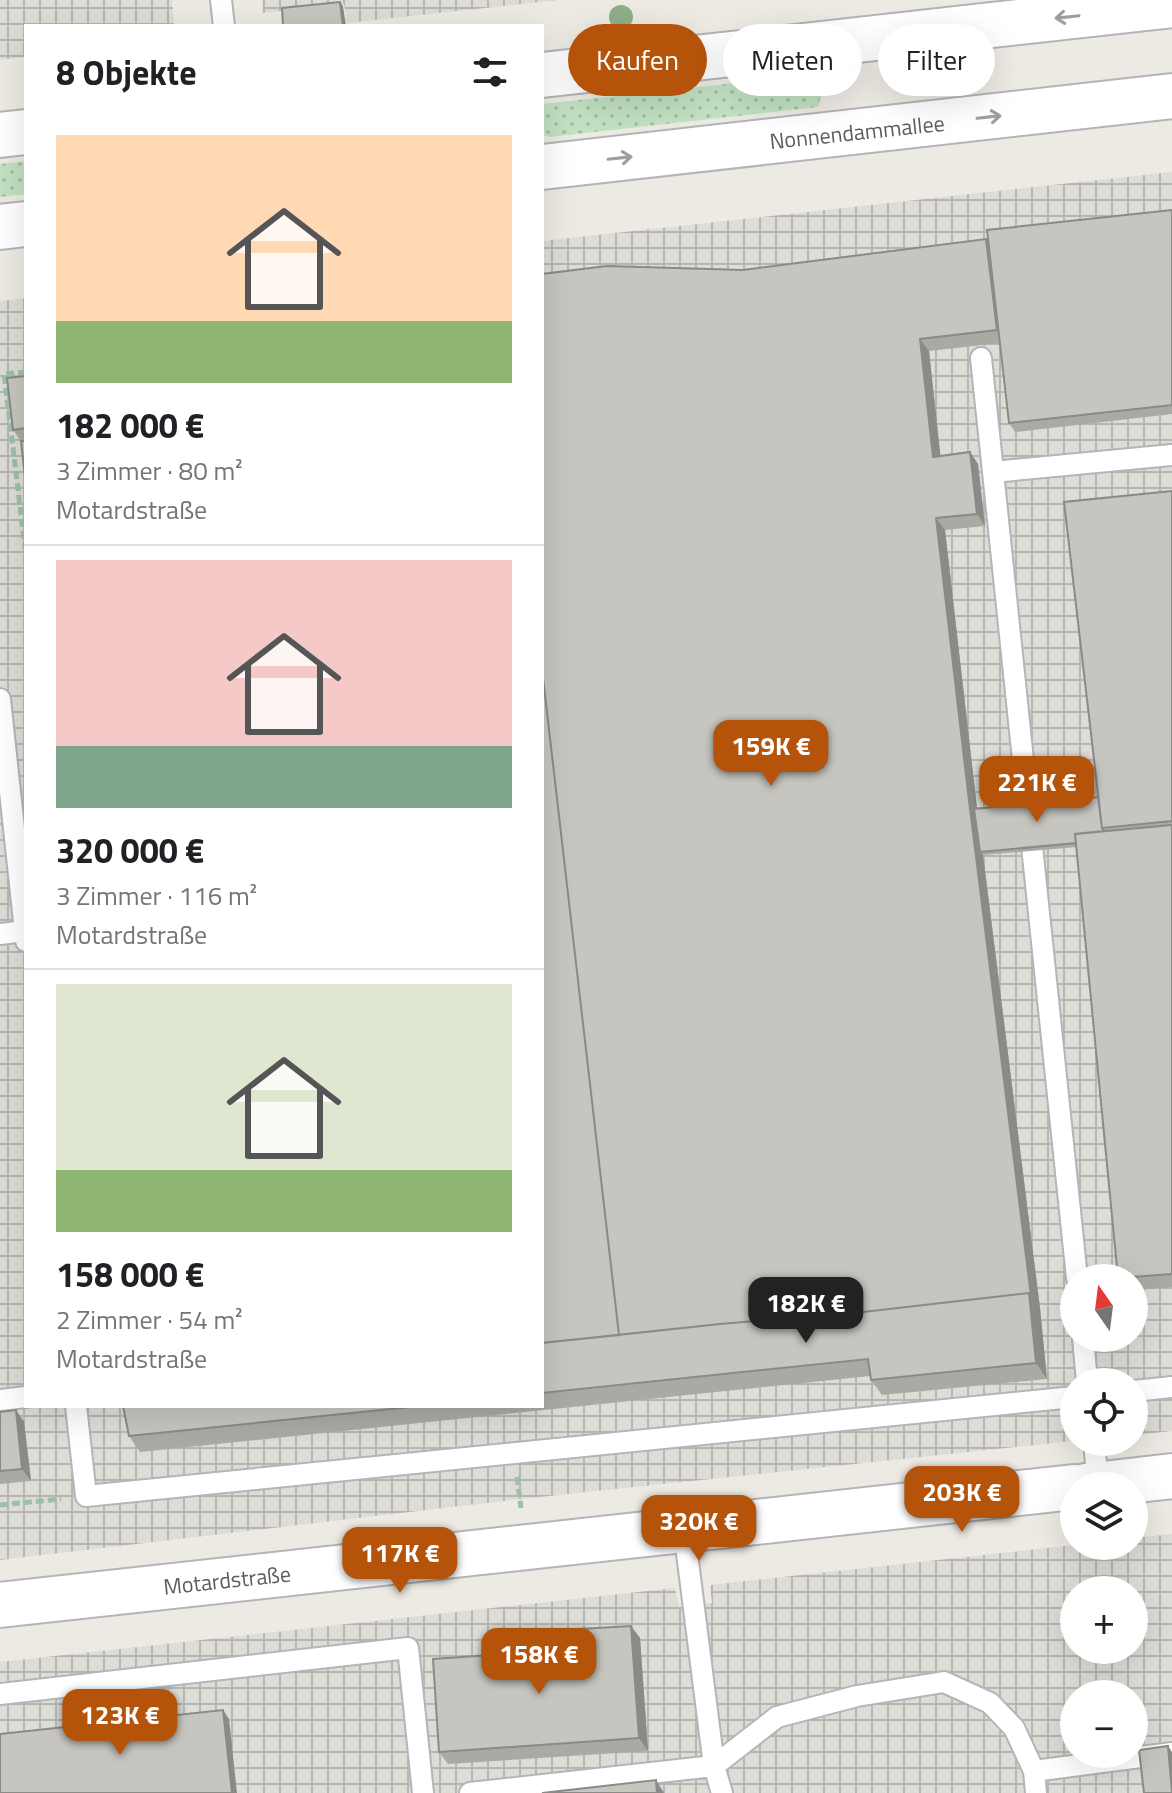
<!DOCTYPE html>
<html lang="de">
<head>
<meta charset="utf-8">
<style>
	:root { --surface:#fff; --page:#f2f2f2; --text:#202124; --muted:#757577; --line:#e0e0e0; --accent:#b45309 }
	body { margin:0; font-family:"Titillium Web",sans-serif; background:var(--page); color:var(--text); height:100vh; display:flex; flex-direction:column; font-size:30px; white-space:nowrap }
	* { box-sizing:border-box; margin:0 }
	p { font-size:26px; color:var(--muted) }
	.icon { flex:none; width:44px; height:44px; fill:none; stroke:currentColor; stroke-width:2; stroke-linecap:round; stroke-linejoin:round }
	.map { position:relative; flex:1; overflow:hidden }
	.details { position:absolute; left:24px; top:24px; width:520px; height:1384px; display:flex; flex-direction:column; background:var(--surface); border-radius:0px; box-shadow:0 8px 32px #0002 }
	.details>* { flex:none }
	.top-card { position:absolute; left:568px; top:24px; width:484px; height:72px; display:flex; gap:16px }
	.needle { width:52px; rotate:346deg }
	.fabs { position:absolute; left:1060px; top:1264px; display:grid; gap:16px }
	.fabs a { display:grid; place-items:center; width:88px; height:88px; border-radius:50%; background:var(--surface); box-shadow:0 8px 32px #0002; font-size:40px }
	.price { position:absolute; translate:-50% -68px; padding:0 18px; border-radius:16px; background:var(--accent); color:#fff; font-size:26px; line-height:52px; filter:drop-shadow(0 2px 4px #0008) }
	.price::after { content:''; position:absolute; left:50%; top:48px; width:24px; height:18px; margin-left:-12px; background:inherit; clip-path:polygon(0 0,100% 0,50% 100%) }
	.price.active { background:#222; color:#fff }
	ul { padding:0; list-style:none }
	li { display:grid; align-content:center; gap:16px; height:424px; padding:0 32px }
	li+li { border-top:2px solid var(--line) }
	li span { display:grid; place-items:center; height:248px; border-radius:0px; color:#555 }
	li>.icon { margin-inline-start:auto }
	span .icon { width:144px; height:144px; fill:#fffc; stroke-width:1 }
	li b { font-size:34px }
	h2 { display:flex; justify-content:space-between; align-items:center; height:96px; padding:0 32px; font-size:34px }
	.tag { padding:0 28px; border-radius:36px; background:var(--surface); box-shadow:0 8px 32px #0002; font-size:28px; line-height:72px }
	.tag.active { background:var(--accent); color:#fff }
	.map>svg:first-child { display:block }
	.industrial { fill:url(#industrial-grid); fill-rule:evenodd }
	.grass { fill:url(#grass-dots) }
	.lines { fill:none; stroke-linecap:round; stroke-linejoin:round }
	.service-casing { stroke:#b3b5b8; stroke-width:24 }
	.tertiary-casing { stroke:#b3b5b8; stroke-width:48 }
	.secondary-casing { stroke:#b2b5b8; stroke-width:48 }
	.path { stroke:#9cc1a7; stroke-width:5; stroke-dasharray:8 4; stroke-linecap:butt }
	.service { stroke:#fff; stroke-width:20 }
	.tertiary { stroke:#fff; stroke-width:44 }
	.secondary { stroke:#fff; stroke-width:44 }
	.tree { fill:#8caf89 }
	.wall { fill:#aba9a4 }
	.shaded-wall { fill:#8b8a86 }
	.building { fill:#c7c5bf; stroke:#8b8a86; stroke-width:2 }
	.oneway { stroke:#9d9ea0 }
	.labels { text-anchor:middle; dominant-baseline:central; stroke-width:7; stroke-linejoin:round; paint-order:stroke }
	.street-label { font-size:22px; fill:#5b5e61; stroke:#fff }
</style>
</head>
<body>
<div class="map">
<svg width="1172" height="1793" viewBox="0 0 1172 1793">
	<defs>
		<pattern id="industrial-grid" width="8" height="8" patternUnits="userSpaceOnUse" patternTransform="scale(2)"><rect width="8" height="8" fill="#dddcd7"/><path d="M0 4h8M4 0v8" fill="none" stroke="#b6b6b2"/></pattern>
		<pattern id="grass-dots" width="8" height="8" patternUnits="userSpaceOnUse" patternTransform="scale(2)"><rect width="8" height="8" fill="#c1e1c2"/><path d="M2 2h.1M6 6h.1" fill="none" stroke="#a0baa1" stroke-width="1.8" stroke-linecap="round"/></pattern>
	</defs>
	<rect width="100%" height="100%" fill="#eceae2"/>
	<path class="industrial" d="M 0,0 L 172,0 L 174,26 L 26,26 L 26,57 L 0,60 Z
		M 262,0 L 559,0 L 347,23 L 344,4 L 263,13 Z
		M 1172,172 L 1172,1431 L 1134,1435 L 1134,1382 L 1074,1382 L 1074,1441 L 520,1499 L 0,1560 L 0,301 L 26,298 L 26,1406 L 542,1406 L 542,241 ZM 1074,1278 L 1134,1278 L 1134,1338 L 1074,1338 Z
		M 1172,1534 L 1172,1793 L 0,1793 L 0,1662 L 675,1588 L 679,1607 L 712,1603 L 710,1585 L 1074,1545 L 1134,1546 L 1134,1538 ZM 1074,1590 L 1134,1590 L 1134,1650 L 1074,1650 ZM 1074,1694 L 1134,1694 L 1134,1754 L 1074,1754 Z"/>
	<path class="grass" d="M 828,73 L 818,107 L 549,137 L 542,134 L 542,104 Z
		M 26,161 L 26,194 L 0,197 L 0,164 Z"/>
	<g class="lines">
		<g class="service-casing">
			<path id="service" d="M 221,0 L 224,26
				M 981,358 L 993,472
				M 0,699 L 25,931
				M 0,934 L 25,931 L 26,941
				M 1077,1278 L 993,472 L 1172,455
				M 1083,1338 L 1087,1382
				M 1134,1391 L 1172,1387
				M 0,1400 L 26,1397
				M 76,1406 L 86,1496 L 1074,1397
				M 1094,1442 L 1098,1485
				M 684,1530 L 714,1766 L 722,1793
				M 0,1694 L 408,1648 L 423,1793
				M 1034,1771 L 1172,1753
				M 470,1793 L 714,1766 L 777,1717 L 857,1696 L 944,1682 L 990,1703 L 1014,1728 L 1034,1771 L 1036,1793"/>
		</g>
		<g class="tertiary-casing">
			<path id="tertiary" d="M 1085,1486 L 1172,1476
				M 0,1605 L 1074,1487"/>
		</g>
		<g class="secondary-casing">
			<path id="secondary" d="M 542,75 L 1172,5
				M 0,135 L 26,132
				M 542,167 L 1172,96
				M 0,227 L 26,224"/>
		</g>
		<path class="path" d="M 26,372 L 4,374 L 26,555
			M 517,1477 L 521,1508
			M 0,1505 L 61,1499"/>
		<use href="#service" class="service"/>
		<use href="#tertiary" class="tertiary"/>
		<use href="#secondary" class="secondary"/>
	</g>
	<circle class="tree" cx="621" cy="17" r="12"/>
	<path class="wall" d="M 1172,210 L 1172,414 L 1015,432 L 1009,423 L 1000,343 L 929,351 L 940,456 L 970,452 L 978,464 L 985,526 L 945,530 L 977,809 L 1098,797 L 1172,491 L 1172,1287 L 1134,1290 L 1134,1278 L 1118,1278 L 1076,847 L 983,855 L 1040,1308 L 1047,1379 L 882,1395 L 871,1380 L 870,1376 L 140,1452 L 129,1436 L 123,1406 L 542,1406 L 542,274 L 743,270 L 988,242 Z
		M 26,376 L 26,486 L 21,441 L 13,430 Z
		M 16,1410 L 24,1422 L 31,1481 L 0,1484 L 0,1412 Z
		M 631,1626 L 640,1638 L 648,1751 L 448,1764 L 439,1752 L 582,1649 Z"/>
	<path class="shaded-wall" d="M 340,2 L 343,6 L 346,26 L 343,26 Z
		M 986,239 L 995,252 L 1005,342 L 997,330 Z
		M 920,339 L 929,351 L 942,469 L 933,457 Z
		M 970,452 L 978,464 L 985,526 L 977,514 Z
		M 936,518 L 945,530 L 982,851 L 980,852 L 983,855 L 1040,1308 L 1047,1379 L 1036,1363 L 1029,1293 L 969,801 Z
		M 16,1410 L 24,1422 L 31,1481 L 22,1469 Z
		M 631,1626 L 640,1638 L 648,1751 L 639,1738 Z
		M 223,1710 L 229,1719 L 237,1793 L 232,1793 Z
		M 1168,1746 L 1172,1752 L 1172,1785 Z
		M 656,1780 L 664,1793 L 657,1793 Z"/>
	<path class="building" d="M 340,2 L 343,26 L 283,26 L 282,8 Z
		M 1172,210 L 1172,405 L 1009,423 L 987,230 Z
		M 986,239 L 997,330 L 920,339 L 933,457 L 970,452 L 977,514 L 936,518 L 969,801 L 1031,1296 L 1029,1293 L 863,1312 L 720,1324 L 619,1335 L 542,669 L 542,274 L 607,266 L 743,270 Z
		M 26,376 L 26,428 L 13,430 L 7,378 Z
		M 21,441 L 26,441 L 26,486 Z
		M 1172,491 L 1172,821 L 1102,828 L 1064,502 Z
		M 542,669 L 619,1335 L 542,1343 Z
		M 1098,797 L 1102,828 L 1104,831 L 1075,834 L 1076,843 L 980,852 L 974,809 Z
		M 1172,825 L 1172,1274 L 1118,1278 L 1075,834 Z
		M 1029,1293 L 1036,1363 L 871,1380 L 868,1359 L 542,1393 L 542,1343 L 720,1324 L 863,1312 Z
		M 123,1406 L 420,1406 L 129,1436 Z
		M 16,1410 L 22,1469 L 0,1471 L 0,1412 Z
		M 631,1626 L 639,1738 L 439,1752 L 433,1659 L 582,1649 L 580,1629 Z
		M 223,1710 L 232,1793 L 0,1793 L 0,1734 Z
		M 1168,1746 L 1172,1793 L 1144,1793 L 1139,1750 Z
		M 656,1780 L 657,1793 L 542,1793 Z"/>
	<defs><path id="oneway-shaft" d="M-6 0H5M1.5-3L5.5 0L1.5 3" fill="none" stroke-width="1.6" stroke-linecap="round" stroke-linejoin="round" transform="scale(2)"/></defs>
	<g class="oneway">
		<use href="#oneway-shaft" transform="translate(1067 17) rotate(174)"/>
		<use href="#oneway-shaft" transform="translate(989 117) rotate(-6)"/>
		<use href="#oneway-shaft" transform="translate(620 158) rotate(-6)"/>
	</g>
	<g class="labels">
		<g class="street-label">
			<text transform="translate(857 132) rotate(-6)">Nonnendammallee</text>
			<text transform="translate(227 1580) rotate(-6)">Motardstraße</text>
		</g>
	</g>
</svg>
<div class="fabs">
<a><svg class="needle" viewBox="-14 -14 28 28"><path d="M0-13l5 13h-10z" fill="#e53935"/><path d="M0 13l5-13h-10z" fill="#757577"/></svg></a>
<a><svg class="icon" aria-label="locate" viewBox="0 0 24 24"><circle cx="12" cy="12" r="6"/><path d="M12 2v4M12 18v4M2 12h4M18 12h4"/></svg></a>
<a><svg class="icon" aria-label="layers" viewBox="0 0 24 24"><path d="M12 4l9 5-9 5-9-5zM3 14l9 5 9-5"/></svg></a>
<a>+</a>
<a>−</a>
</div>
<b class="price" style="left:771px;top:788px">159K €</b>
<b class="price" style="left:1037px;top:824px">221K €</b>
<b class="price active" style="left:806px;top:1345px">182K €</b>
<b class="price" style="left:962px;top:1534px">203K €</b>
<b class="price" style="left:699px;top:1563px">320K €</b>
<b class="price" style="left:400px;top:1595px">117K €</b>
<b class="price" style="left:539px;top:1696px">158K €</b>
<b class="price" style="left:120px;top:1757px">123K €</b>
<div class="top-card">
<a class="tag active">Kaufen</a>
<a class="tag">Mieten</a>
<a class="tag">Filter</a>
</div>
<section class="details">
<h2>8 Objekte<svg class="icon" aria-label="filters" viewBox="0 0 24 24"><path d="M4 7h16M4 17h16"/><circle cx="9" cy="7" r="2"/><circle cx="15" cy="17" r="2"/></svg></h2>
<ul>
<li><span style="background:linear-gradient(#ffd9b3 75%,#8fb573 0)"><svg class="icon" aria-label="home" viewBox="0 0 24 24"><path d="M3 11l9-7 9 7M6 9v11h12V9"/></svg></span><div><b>182 000 €</b><p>3 Zimmer · 80 m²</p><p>Motardstraße</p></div></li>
<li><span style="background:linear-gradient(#f6c9c9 75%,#7fa58c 0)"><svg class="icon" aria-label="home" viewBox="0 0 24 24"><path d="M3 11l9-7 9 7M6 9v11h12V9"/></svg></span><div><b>320 000 €</b><p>3 Zimmer · 116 m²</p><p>Motardstraße</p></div></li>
<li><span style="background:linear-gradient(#dfe7d0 75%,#8fb573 0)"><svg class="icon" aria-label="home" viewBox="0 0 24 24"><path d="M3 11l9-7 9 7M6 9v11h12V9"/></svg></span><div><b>158 000 €</b><p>2 Zimmer · 54 m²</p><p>Motardstraße</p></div></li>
</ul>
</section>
</div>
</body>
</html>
